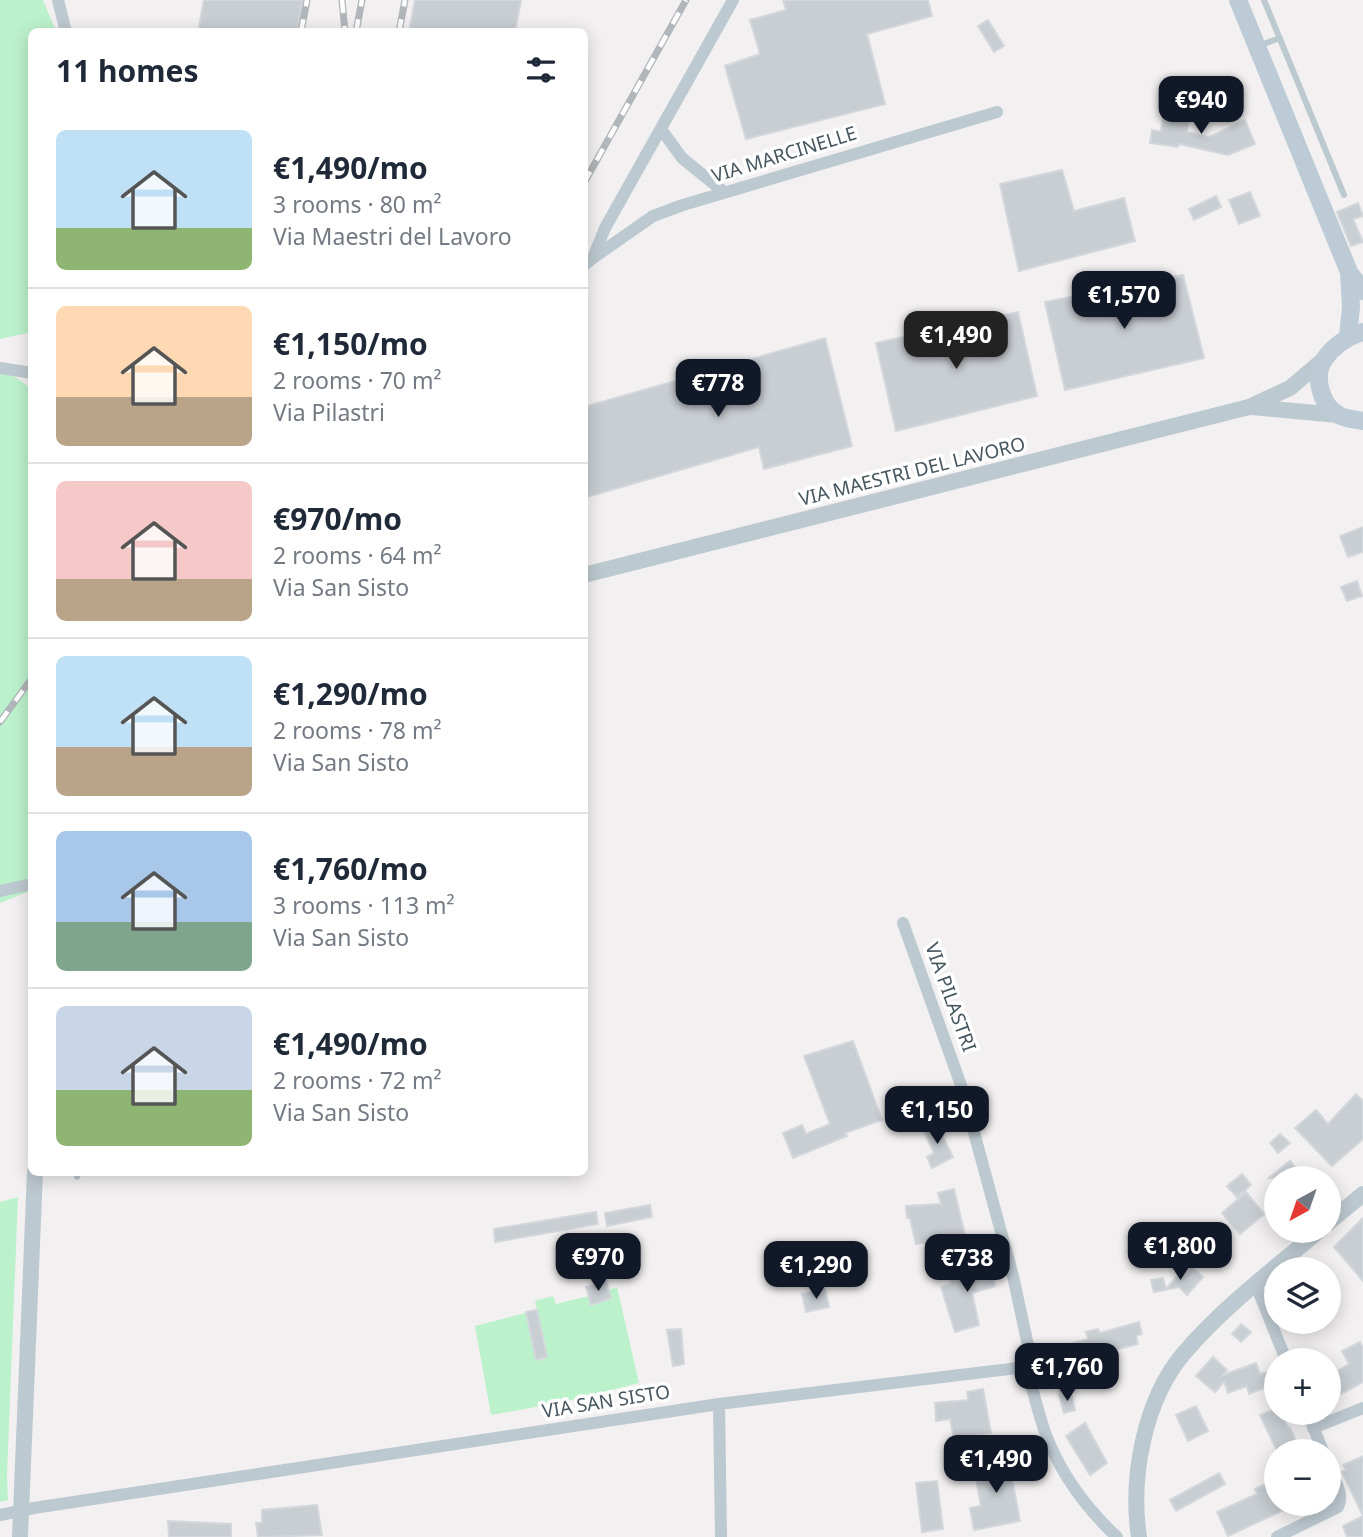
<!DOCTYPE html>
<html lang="en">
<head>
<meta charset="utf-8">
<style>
	:root { --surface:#fff; --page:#f6f6f7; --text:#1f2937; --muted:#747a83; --line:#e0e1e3; --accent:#111827 }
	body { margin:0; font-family:"Noto Sans",sans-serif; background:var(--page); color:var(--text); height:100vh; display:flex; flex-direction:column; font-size:26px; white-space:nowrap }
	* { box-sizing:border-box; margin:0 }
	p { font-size:23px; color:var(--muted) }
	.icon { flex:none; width:38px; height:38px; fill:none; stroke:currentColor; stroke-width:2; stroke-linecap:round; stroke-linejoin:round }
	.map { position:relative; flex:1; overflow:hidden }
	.details { position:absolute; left:28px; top:28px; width:560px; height:1148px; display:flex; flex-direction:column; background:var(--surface); border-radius:10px; box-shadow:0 4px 18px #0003 }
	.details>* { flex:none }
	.needle { width:46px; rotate:220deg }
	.buttons { position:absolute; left:1264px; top:1166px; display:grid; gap:14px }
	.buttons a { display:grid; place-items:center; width:77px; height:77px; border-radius:50%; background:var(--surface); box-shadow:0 4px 18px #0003; font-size:35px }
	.price { position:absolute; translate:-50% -60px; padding:0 16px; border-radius:14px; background:var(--accent); color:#fff; font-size:23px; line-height:46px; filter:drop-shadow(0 2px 4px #0008) }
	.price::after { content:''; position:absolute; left:50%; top:42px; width:21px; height:16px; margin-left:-10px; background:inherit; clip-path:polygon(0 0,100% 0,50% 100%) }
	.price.selected { background:#222; color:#fff }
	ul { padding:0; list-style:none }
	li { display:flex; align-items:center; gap:21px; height:175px; padding:0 28px }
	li+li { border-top:2px solid var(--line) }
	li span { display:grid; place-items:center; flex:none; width:196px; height:140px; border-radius:10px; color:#555 }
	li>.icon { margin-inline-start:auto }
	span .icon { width:84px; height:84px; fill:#fffc; stroke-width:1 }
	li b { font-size:30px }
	h2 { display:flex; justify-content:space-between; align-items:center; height:84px; padding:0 28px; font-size:30px }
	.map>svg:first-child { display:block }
	.green { fill:#bcf2cb }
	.building { fill:#c9ced3; stroke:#d3d7dc; stroke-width:2 }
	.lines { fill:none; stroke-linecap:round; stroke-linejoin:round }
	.service { stroke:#bdc9d0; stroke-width:6 }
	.minor { stroke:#bdc9d0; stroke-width:12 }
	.tertiary { stroke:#bdc9d0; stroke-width:16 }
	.secondary { stroke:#bccbd5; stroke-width:18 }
	.rail-casing { stroke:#b1b6bb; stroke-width:7 }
	.rail { stroke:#fff; stroke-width:4.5; stroke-dasharray:13; stroke-linecap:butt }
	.labels { text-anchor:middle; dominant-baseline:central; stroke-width:7; stroke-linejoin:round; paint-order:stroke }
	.street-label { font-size:19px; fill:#46565f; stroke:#fff }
</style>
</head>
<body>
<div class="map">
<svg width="1363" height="1537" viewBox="0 0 1363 1537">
	<rect width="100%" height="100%" fill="#f2f0f0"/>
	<path class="green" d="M 0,0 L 43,0 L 56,31 L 32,32 L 31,332 L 0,339 Z
		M 0,371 L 15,377 L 32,389 L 32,850 L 30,891 L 0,903 Z
		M 18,1197 L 7,1475 L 8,1500 L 0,1502 L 0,1202 Z
		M 606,1281 L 609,1290 L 617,1287 L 639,1383 L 564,1402 L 491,1415 L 475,1326 L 537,1310 L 535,1301 L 553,1296 L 556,1304 L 589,1296 L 586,1287 Z"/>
	<path class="building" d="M 204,0 L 303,0 L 297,32 L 198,32 Z
		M 415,0 L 521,0 L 515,32 L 409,32 Z
		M 783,0 L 928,0 L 932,16 L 867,34 L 885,104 L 746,139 L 725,66 L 760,54 L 750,20 L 786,10 Z
		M 988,20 L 1004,46 L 994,52 L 978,26 Z
		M 1164,110 L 1190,115 L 1187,132 L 1209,137 L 1245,120 L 1255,144 L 1228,155 L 1179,144 L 1178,147 L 1150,143 L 1152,130 L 1161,132 Z
		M 1062,170 L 1074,211 L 1124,198 L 1135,241 L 1019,271 L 1000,184 Z
		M 1250,192 L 1260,216 L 1239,224 L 1229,200 Z
		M 1216,196 L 1221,207 L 1194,220 L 1189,209 Z
		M 1358,203 L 1363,216 L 1353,219 L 1363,242 L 1351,246 L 1337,212 Z
		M 1183,275 L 1204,358 L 1065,390 L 1045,302 Z
		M 1018,312 L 1037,396 L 896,431 L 876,343 Z
		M 825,338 L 852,446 L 764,469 L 759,447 L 584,498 L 584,407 Z
		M 1363,527 L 1363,552 L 1348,557 L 1340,536 Z
		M 1357,581 L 1362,596 L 1347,601 L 1341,587 Z
		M 853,1041 L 882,1120 L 845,1133 L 847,1136 L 793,1158 L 783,1133 L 802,1125 L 806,1134 L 830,1124 L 804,1056 Z
		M 1356,1094 L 1363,1101 L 1363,1139 L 1332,1166 L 1295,1128 L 1316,1110 L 1328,1124 Z
		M 936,1123 L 953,1157 L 932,1168 L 927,1157 L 934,1153 L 923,1129 Z
		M 1280,1134 L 1290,1143 L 1278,1153 L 1270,1143 Z
		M 1290,1161 L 1304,1178 L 1269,1178 Z
		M 1242,1174 L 1251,1185 L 1237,1197 L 1227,1186 Z
		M 954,1189 L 965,1235 L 916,1244 L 910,1218 L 907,1218 L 906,1206 L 941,1204 L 938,1193 Z
		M 1246,1192 L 1264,1214 L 1240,1234 L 1222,1213 Z
		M 650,1205 L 652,1217 L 607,1226 L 605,1213 Z
		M 596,1212 L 598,1224 L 495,1242 L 494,1229 Z
		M 1363,1218 L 1363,1281 L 1334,1247 Z
		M 990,1261 L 995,1286 L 972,1293 L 979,1325 L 955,1332 L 941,1287 L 951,1284 L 948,1274 Z
		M 1192,1267 L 1203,1277 L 1187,1295 L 1179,1287 L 1154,1292 L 1151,1280 L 1163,1278 L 1166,1289 L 1180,1273 L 1184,1276 Z
		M 606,1281 L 611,1298 L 591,1305 L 586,1287 Z
		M 825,1289 L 829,1307 L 806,1312 L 802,1294 Z
		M 537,1310 L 547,1357 L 536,1360 L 526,1312 Z
		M 1139,1322 L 1142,1334 L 1136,1336 L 1138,1344 L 1102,1353 L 1110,1384 L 1097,1388 L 1096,1383 L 1060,1393 L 1053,1368 L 1047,1369 L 1043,1352 L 1088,1339 L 1086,1332 L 1098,1329 L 1100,1333 Z
		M 1241,1324 L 1251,1332 L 1241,1342 L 1232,1334 Z
		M 681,1329 L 684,1364 L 673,1366 L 667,1330 Z
		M 1360,1342 L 1363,1349 L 1363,1382 L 1328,1401 L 1328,1382 L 1337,1378 L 1334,1373 L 1349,1364 L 1342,1351 Z
		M 1213,1357 L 1227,1370 L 1223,1375 L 1256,1363 L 1260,1374 L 1267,1372 L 1272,1385 L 1249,1394 L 1247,1386 L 1228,1393 L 1224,1382 L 1215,1392 L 1196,1376 Z
		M 983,1389 L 991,1433 L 954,1439 L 950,1419 L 936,1421 L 935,1403 L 968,1400 L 967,1392 Z
		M 1071,1393 L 1075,1410 L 1064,1413 L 1059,1395 Z
		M 1196,1406 L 1208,1431 L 1188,1441 L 1176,1415 Z
		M 1276,1409 L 1276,1412 L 1281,1412 L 1288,1428 L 1290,1427 L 1300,1451 L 1277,1451 L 1260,1415 Z
		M 1085,1423 L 1107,1463 L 1090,1475 L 1066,1436 Z
		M 1363,1456 L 1363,1537 L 1347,1537 L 1343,1526 L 1363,1516 L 1342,1472 L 1346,1470 L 1343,1465 Z
		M 1017,1460 L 1020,1478 L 1012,1479 L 1020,1521 L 974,1530 L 970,1508 L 981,1506 L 974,1468 Z
		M 1219,1473 L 1225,1484 L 1176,1511 L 1170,1500 Z
		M 1276,1479 L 1276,1503 L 1299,1503 L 1228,1536 L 1217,1512 L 1257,1494 L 1255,1489 Z
		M 937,1481 L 943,1529 L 922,1532 L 916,1483 Z
		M 317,1505 L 322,1535 L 258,1537 L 256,1523 L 262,1523 L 262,1510 Z
		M 168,1521 L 231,1524 L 231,1537 L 169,1537 Z"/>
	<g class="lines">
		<path class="service" d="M 1264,0 L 1344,195
			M 1258,46 L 1280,38
			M 77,1177 L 78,1172"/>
		<path class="minor" d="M 58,0 L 66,32
			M 661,129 L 682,158 L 724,192
			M 593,258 L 653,216 L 683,205 L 997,112
			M 584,265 L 593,258 L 605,228 L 733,0
			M 0,368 L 32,373
			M 0,891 L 32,884
			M 903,923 L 962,1088 L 1013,1276 L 1032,1364 L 1026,1367
			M 1256,1285 L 1286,1360
			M 1026,1367 C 1033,1389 1038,1413 1046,1435 C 1061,1474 1087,1509 1117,1537
			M 719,1404 L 721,1537
			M 1307,1412 L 1323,1451
			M 1313,1428 L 1363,1408
			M 0,1515 L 34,1508 L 719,1404 L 1026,1367
			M 1277,1537 L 1338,1507 C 1345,1494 1333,1477 1328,1464"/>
		<path class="tertiary" d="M 1252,407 L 1338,415
			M 584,575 L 1249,407 L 1290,388 L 1323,360
			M 1328,1223 L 1363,1194
			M 20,1537 L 35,1172
			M 1139,1537 C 1130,1478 1144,1400 1184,1353 C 1223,1307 1274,1269 1320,1230"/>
		<path class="secondary" d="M 1238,0 L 1349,272 L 1363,291
			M 1363,332 C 1348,336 1332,347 1324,360 C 1313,376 1321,404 1337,414 C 1343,419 1355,419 1363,421
			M 1348,337 L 1351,307 L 1349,272"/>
		<g class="rail-casing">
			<path id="rail" d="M 342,0 L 345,32
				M 301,32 L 307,0
				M 356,32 L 362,0
				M 399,32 L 405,0
				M 584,183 L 686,0
				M 0,722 L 32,678"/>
		</g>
		<use href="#rail" class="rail"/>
	</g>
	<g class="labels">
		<g class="street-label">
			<text transform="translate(784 154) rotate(-17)">VIA MARCINELLE</text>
			<text transform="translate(912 471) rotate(-14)">VIA MAESTRI DEL LAVORO</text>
			<text transform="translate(951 997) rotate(70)">VIA PILASTRI</text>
			<text transform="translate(606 1401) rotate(-9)">VIA SAN SISTO</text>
		</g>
	</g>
</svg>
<div class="buttons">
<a><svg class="needle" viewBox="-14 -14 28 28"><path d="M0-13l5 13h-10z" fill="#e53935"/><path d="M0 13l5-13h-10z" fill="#747a83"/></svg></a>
<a><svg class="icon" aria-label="layers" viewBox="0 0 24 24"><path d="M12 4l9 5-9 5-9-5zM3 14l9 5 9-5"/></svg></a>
<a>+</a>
<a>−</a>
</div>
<b class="price" style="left:1201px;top:136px">€940</b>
<b class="price" style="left:1124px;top:331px">€1,570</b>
<b class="price selected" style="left:956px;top:371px">€1,490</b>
<b class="price" style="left:718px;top:419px">€778</b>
<b class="price" style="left:937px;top:1146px">€1,150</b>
<b class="price" style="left:1180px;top:1282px">€1,800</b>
<b class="price" style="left:598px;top:1293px">€970</b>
<b class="price" style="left:967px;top:1294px">€738</b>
<b class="price" style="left:816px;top:1301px">€1,290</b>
<b class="price" style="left:1067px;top:1403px">€1,760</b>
<b class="price" style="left:996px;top:1495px">€1,490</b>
<section class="details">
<h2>11 homes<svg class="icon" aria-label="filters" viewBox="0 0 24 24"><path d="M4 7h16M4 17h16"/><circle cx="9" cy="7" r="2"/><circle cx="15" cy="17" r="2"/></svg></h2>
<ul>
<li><span style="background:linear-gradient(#bfe0f5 70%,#8fb573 0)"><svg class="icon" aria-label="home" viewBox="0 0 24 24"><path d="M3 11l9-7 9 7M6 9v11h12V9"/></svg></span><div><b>€1,490/mo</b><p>3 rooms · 80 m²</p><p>Via Maestri del Lavoro</p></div></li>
<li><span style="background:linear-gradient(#ffd9b3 65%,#b9a48a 0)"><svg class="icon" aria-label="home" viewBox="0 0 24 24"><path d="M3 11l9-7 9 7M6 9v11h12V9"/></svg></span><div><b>€1,150/mo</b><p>2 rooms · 70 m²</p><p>Via Pilastri</p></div></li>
<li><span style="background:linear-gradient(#f6c9c9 70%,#b9a48a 0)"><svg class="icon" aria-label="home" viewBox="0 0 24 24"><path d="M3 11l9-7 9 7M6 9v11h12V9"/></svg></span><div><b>€970/mo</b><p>2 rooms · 64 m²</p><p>Via San Sisto</p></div></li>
<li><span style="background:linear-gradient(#bfe0f5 65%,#b9a48a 0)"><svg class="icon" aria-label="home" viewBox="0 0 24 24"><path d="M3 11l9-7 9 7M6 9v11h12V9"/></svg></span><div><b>€1,290/mo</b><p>2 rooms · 78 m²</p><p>Via San Sisto</p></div></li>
<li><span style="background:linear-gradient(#a9c7e8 65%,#7fa58c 0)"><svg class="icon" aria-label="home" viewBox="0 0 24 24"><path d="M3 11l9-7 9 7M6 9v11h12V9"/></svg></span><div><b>€1,760/mo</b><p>3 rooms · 113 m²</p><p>Via San Sisto</p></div></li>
<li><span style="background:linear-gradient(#c9d6e8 60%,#8fb573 0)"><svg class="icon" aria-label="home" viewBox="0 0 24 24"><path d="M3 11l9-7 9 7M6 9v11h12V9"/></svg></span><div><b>€1,490/mo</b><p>2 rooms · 72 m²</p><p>Via San Sisto</p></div></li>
</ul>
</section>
</div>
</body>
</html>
